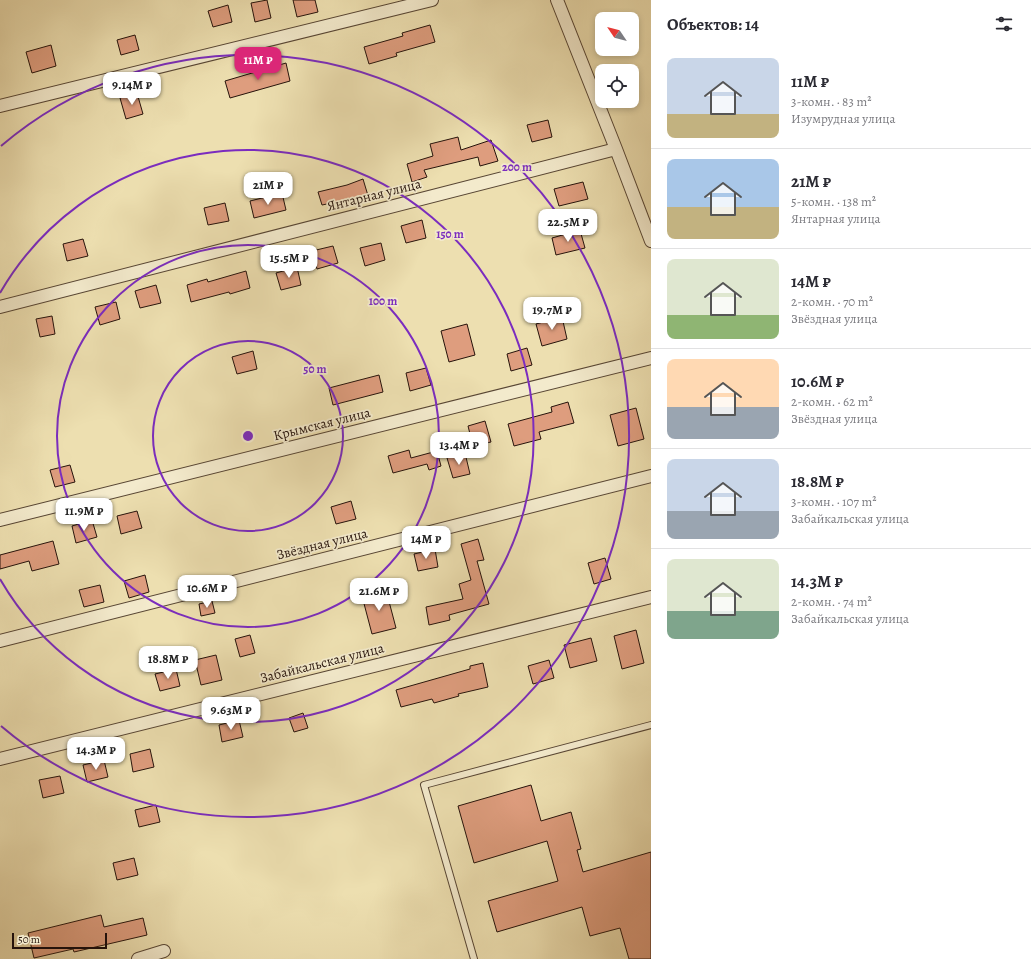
<!DOCTYPE html>
<html lang="ru">
<head>
<meta charset="utf-8">
<style>
	:root { --surface:#fff; --page:#f7f7f7; --text:#2b2b33; --muted:#7c7c81; --line:#e1e1e2; --accent:#db2777 }
	body { margin:0; font-family:Alegreya,serif; background:var(--page); color:var(--text); height:100vh; display:flex; flex-direction:column; font-size:15px; white-space:nowrap }
	* { box-sizing:border-box; margin:0 }
	p { font-size:13px; color:var(--muted) }
	.icon { flex:none; width:22px; height:22px; fill:none; stroke:currentColor; stroke-width:2; stroke-linecap:round; stroke-linejoin:round }
	.map { position:relative; flex:1; overflow:hidden }
	.drawer { display:flex; flex-direction:column; background:var(--surface); width:380px }
	.drawer>* { flex:none }
	.needle { width:26px; rotate:305deg }
	.buttons { position:absolute; left:595px; top:12px; display:grid; gap:8px }
	.buttons a { display:grid; place-items:center; width:44px; height:44px; border-radius:8px; background:var(--surface); box-shadow:0 2px 6px #0003; font-size:20px }
	.scale { position:absolute; left:12px; bottom:10px; width:95px; box-sizing:border-box; padding-left:4px; border:2px solid #26130b; border-top:0; font-size:11px; line-height:14px; white-space:nowrap; color:#26130b; -webkit-text-stroke:3px #f3eacc; paint-order:stroke }
	.price { position:absolute; translate:-50% -34px; padding:0 9px; border-radius:8px; background:#fff; color:#222; font-size:13px; line-height:26px; filter:drop-shadow(0 1px 2px #0008) }
	.price::after { content:''; position:absolute; left:50%; top:24px; width:12px; height:9px; margin-left:-6px; background:inherit; clip-path:polygon(0 0,100% 0,50% 100%) }
	.price.on { background:var(--accent); color:#fff }
	ul { padding:0; list-style:none }
	li { display:flex; align-items:center; gap:12px; height:100px; padding:0 16px }
	li+li { border-top:1px solid var(--line) }
	li span { display:grid; place-items:center; flex:none; width:112px; height:80px; border-radius:8px; color:#555 }
	li>.icon { margin-inline-start:auto }
	span .icon { width:48px; height:48px; fill:#fffc; stroke-width:1 }
	li b { font-size:17px }
	h2 { display:flex; justify-content:space-between; align-items:center; height:48px; padding:0 16px; font-size:17px }
	main { display:flex; flex:1; min-height:0 }
	.map>svg:first-child { display:block }
	.building { fill:#de9d7e; stroke:#26130b }
	.lines { fill:none; stroke-linecap:round; stroke-linejoin:round }
	.service-casing { stroke:#584634; stroke-width:8 }
	.minor-casing { stroke:#584634; stroke-width:14 }
	.service { stroke:#f3eacc; stroke-width:6 }
	.minor { stroke:#f3eacc; stroke-width:12 }
	.ring { fill:none; stroke:#7b2cbf; stroke-width:2 }
	.labels { text-anchor:middle; dominant-baseline:central; stroke-width:3.5; stroke-linejoin:round; paint-order:stroke }
	.street-label { font-size:14px; fill:#26130b; stroke:#f3eacc }
	.centre { fill:#7b2cbf; stroke:#f3eacc; stroke-width:2 }
	.ring-label { font-size:12px; text-anchor:middle; font-weight:bold; fill:#7b2cbf; stroke:#f3eacc; stroke-width:3.5; stroke-linejoin:round; paint-order:stroke }
</style>
</head>
<body>
<main>
<div class="map">
<svg width="651" height="959" viewBox="0 0 651 959">
	<rect width="100%" height="100%" fill="#eddfb0"/>
	<filter id="stains"><feTurbulence type="fractalNoise" baseFrequency=".005" numOctaves="4"/><feColorMatrix values="0 0 0 0 .2 0 0 0 0 .09 0 0 0 0 .02 0 0 0 .5 -.17"/></filter>
	<radialGradient id="worn" r=".72"><stop offset=".6" stop-color="#630" stop-opacity="0"/><stop offset="1" stop-color="#630" stop-opacity=".3"/></radialGradient>
	<path class="building" d="M 267,0 L 271,18 L 255,22 L 251,3 Z
		M 293,0 L 315,0 L 318,12 L 297,17 Z
		M 228,5 L 232,22 L 213,27 L 208,11 Z
		M 430,25 L 435,42 L 396,53 L 397,56 L 369,64 L 364,47 L 403,36 L 402,33 Z
		M 135,35 L 139,50 L 121,55 L 117,40 Z
		M 51,45 L 56,66 L 32,73 L 26,52 Z
		M 286,63 L 290,81 L 230,98 L 225,81 Z
		M 137,93 L 143,114 L 126,119 L 120,98 Z
		M 548,120 L 552,137 L 532,142 L 527,125 Z
		M 458,137 L 461,150 L 491,140 L 498,161 L 480,166 L 478,157 L 424,170 L 427,177 L 412,182 L 407,164 L 433,156 L 430,144 Z
		M 363,179 L 369,199 L 352,205 L 351,199 L 322,205 L 318,192 L 347,185 Z
		M 583,182 L 588,199 L 559,206 L 554,189 Z
		M 282,193 L 286,210 L 254,218 L 250,201 Z
		M 225,203 L 229,221 L 208,225 L 204,208 Z
		M 422,220 L 426,238 L 406,243 L 401,226 Z
		M 580,230 L 585,248 L 556,255 L 552,238 Z
		M 83,239 L 88,256 L 67,261 L 63,244 Z
		M 381,243 L 385,260 L 365,266 L 360,248 Z
		M 333,246 L 338,263 L 317,269 L 312,251 Z
		M 297,267 L 301,285 L 281,290 L 276,273 Z
		M 246,271 L 250,288 L 230,294 L 229,292 L 191,302 L 187,285 L 207,279 L 208,282 Z
		M 156,285 L 161,303 L 140,308 L 135,291 Z
		M 116,302 L 120,319 L 100,325 L 95,307 Z
		M 52,316 L 55,334 L 40,337 L 36,319 Z
		M 562,317 L 567,339 L 542,346 L 536,324 Z
		M 467,324 L 475,355 L 449,362 L 441,331 Z
		M 527,348 L 532,365 L 511,371 L 507,354 Z
		M 253,351 L 257,369 L 237,374 L 232,357 Z
		M 426,368 L 431,385 L 410,391 L 406,373 Z
		M 379,375 L 383,392 L 333,405 L 329,388 Z
		M 568,402 L 574,423 L 539,432 L 541,439 L 514,446 L 508,424 L 552,412 L 551,407 Z
		M 636,408 L 644,439 L 618,446 L 610,415 Z
		M 485,421 L 491,442 L 473,446 L 468,426 Z
		M 409,450 L 411,458 L 437,451 L 441,466 L 429,470 L 427,464 L 393,473 L 388,456 Z
		M 465,453 L 470,474 L 453,478 L 447,458 Z
		M 70,465 L 75,482 L 55,487 L 50,470 Z
		M 351,501 L 356,519 L 336,524 L 331,507 Z
		M 137,511 L 142,528 L 121,534 L 117,516 Z
		M 92,520 L 97,537 L 76,543 L 72,526 Z
		M 478,539 L 484,560 L 477,561 L 489,604 L 449,615 L 450,620 L 429,625 L 426,607 L 463,599 L 459,584 L 471,580 L 461,544 Z
		M 53,541 L 59,564 L 32,571 L 29,561 L 0,569 L 0,555 Z
		M 435,549 L 438,567 L 418,571 L 414,554 Z
		M 605,558 L 611,579 L 594,584 L 588,563 Z
		M 145,575 L 149,592 L 129,598 L 124,581 Z
		M 100,585 L 104,602 L 84,607 L 79,590 Z
		M 386,590 L 396,628 L 372,634 L 362,596 Z
		M 212,601 L 215,613 L 201,616 L 199,604 Z
		M 636,630 L 644,663 L 622,669 L 614,636 Z
		M 250,635 L 255,653 L 240,657 L 235,639 Z
		M 591,638 L 597,661 L 570,668 L 564,645 Z
		M 216,655 L 222,680 L 201,685 L 195,660 Z
		M 549,660 L 554,678 L 533,684 L 528,666 Z
		M 483,663 L 488,687 L 458,694 L 459,696 L 434,703 L 432,699 L 401,707 L 396,690 L 470,669 L 470,666 Z
		M 176,669 L 180,686 L 160,691 L 155,674 Z
		M 303,713 L 308,728 L 294,732 L 289,718 Z
		M 239,720 L 243,737 L 222,742 L 219,725 Z
		M 150,749 L 154,767 L 133,772 L 130,754 Z
		M 104,760 L 108,777 L 87,782 L 83,765 Z
		M 60,776 L 64,793 L 43,798 L 39,780 Z
		M 531,785 L 541,821 L 571,812 L 581,849 L 577,850 L 583,872 L 651,852 L 651,959 L 629,959 L 620,928 L 590,936 L 582,907 L 497,932 L 488,901 L 558,881 L 547,841 L 474,863 L 458,806 Z
		M 156,805 L 160,822 L 139,827 L 135,810 Z
		M 134,858 L 138,875 L 117,880 L 113,863 Z
		M 101,915 L 104,927 L 143,918 L 147,935 L 74,952 L 73,949 L 34,958 L 28,933 Z"/>
	<g class="lines">
		<g class="service-casing">
			<path id="service" d="M 474,959 L 424,785 L 651,725"/>
		</g>
		<g class="minor-casing">
			<path id="minor" d="M 557,0 L 616,149 L 651,241
				M 0,106 L 432,0
				M 0,307 L 616,149
				M 0,520 L 651,358
				M 0,641 L 651,476
				M 0,759 L 651,597
				M 138,959 L 164,951"/>
		</g>
		<use href="#service" class="service"/>
		<use href="#minor" class="minor"/>
	</g>
	<g class="ring">
		<circle cx="248" cy="436" r="95"/>
		<circle cx="248" cy="436" r="191"/>
		<path d="M0 293A286 286 0 1 1 0 579"/>
		<path d="M1 146A381 381 0 1 1 1 726"/>
	</g>
	<g class="labels">
		<g class="street-label">
			<text transform="translate(374 195) rotate(-14)">Янтарная улица</text>
			<text transform="translate(322 424) rotate(-14)">Крымская улица</text>
			<text transform="translate(322 544) rotate(-14)">Звёздная улица</text>
			<text transform="translate(322 663) rotate(-14)">Забайкальская улица</text>
		</g>
	</g>
	<circle cx="248" cy="436" r="6" class="centre"/>
	<g class="ring-label">
		<text x="517" y="171">200 m</text>
		<text x="450" y="238">150 m</text>
		<text x="383" y="305">100 m</text>
		<text x="315" y="373">50 m</text>
	</g>
	<rect width="100%" height="100%" filter="url(#stains)"/>
	<rect width="100%" height="100%" fill="url(#worn)"/>
</svg>
<div class="buttons">
<a><svg class="needle" viewBox="-14 -14 28 28"><path d="M0-13l5 13h-10z" fill="#e53935"/><path d="M0 13l5-13h-10z" fill="#7c7c81"/></svg></a>
<a><svg class="icon" aria-label="locate" viewBox="0 0 24 24"><circle cx="12" cy="12" r="6"/><path d="M12 2v4M12 18v4M2 12h4M18 12h4"/></svg></a>
</div>
<div class="scale">50 m</div>
<b class="price on" style="left:258px;top:81px">11M ₽</b>
<b class="price" style="left:132px;top:106px">9.14M ₽</b>
<b class="price" style="left:268px;top:206px">21M ₽</b>
<b class="price" style="left:568px;top:243px">22.5M ₽</b>
<b class="price" style="left:289px;top:279px">15.5M ₽</b>
<b class="price" style="left:552px;top:331px">19.7M ₽</b>
<b class="price" style="left:459px;top:466px">13.4M ₽</b>
<b class="price" style="left:84px;top:532px">11.9M ₽</b>
<b class="price" style="left:426px;top:560px">14M ₽</b>
<b class="price" style="left:207px;top:609px">10.6M ₽</b>
<b class="price" style="left:379px;top:612px">21.6M ₽</b>
<b class="price" style="left:168px;top:680px">18.8M ₽</b>
<b class="price" style="left:231px;top:731px">9.63M ₽</b>
<b class="price" style="left:96px;top:771px">14.3M ₽</b>
</div>
<section class="drawer">
<h2>Объектов: 14<svg class="icon" aria-label="filters" viewBox="0 0 24 24"><path d="M4 7h16M4 17h16"/><circle cx="9" cy="7" r="2"/><circle cx="15" cy="17" r="2"/></svg></h2>
<ul>
<li><span style="background:linear-gradient(#c9d6e8 70%,#c2b280 0)"><svg class="icon" aria-label="home" viewBox="0 0 24 24"><path d="M3 11l9-7 9 7M6 9v11h12V9"/></svg></span><div><b>11M ₽</b><p>3-комн. · 83 m²</p><p>Изумрудная улица</p></div></li>
<li><span style="background:linear-gradient(#a9c7e8 60%,#c2b280 0)"><svg class="icon" aria-label="home" viewBox="0 0 24 24"><path d="M3 11l9-7 9 7M6 9v11h12V9"/></svg></span><div><b>21M ₽</b><p>5-комн. · 138 m²</p><p>Янтарная улица</p></div></li>
<li><span style="background:linear-gradient(#dfe7d0 70%,#8fb573 0)"><svg class="icon" aria-label="home" viewBox="0 0 24 24"><path d="M3 11l9-7 9 7M6 9v11h12V9"/></svg></span><div><b>14M ₽</b><p>2-комн. · 70 m²</p><p>Звёздная улица</p></div></li>
<li><span style="background:linear-gradient(#ffd9b3 60%,#9aa5b1 0)"><svg class="icon" aria-label="home" viewBox="0 0 24 24"><path d="M3 11l9-7 9 7M6 9v11h12V9"/></svg></span><div><b>10.6M ₽</b><p>2-комн. · 62 m²</p><p>Звёздная улица</p></div></li>
<li><span style="background:linear-gradient(#c9d6e8 65%,#9aa5b1 0)"><svg class="icon" aria-label="home" viewBox="0 0 24 24"><path d="M3 11l9-7 9 7M6 9v11h12V9"/></svg></span><div><b>18.8M ₽</b><p>3-комн. · 107 m²</p><p>Забайкальская улица</p></div></li>
<li><span style="background:linear-gradient(#dfe7d0 65%,#7fa58c 0)"><svg class="icon" aria-label="home" viewBox="0 0 24 24"><path d="M3 11l9-7 9 7M6 9v11h12V9"/></svg></span><div><b>14.3M ₽</b><p>2-комн. · 74 m²</p><p>Забайкальская улица</p></div></li>
</ul>
</section>
</main>
</body>
</html>
